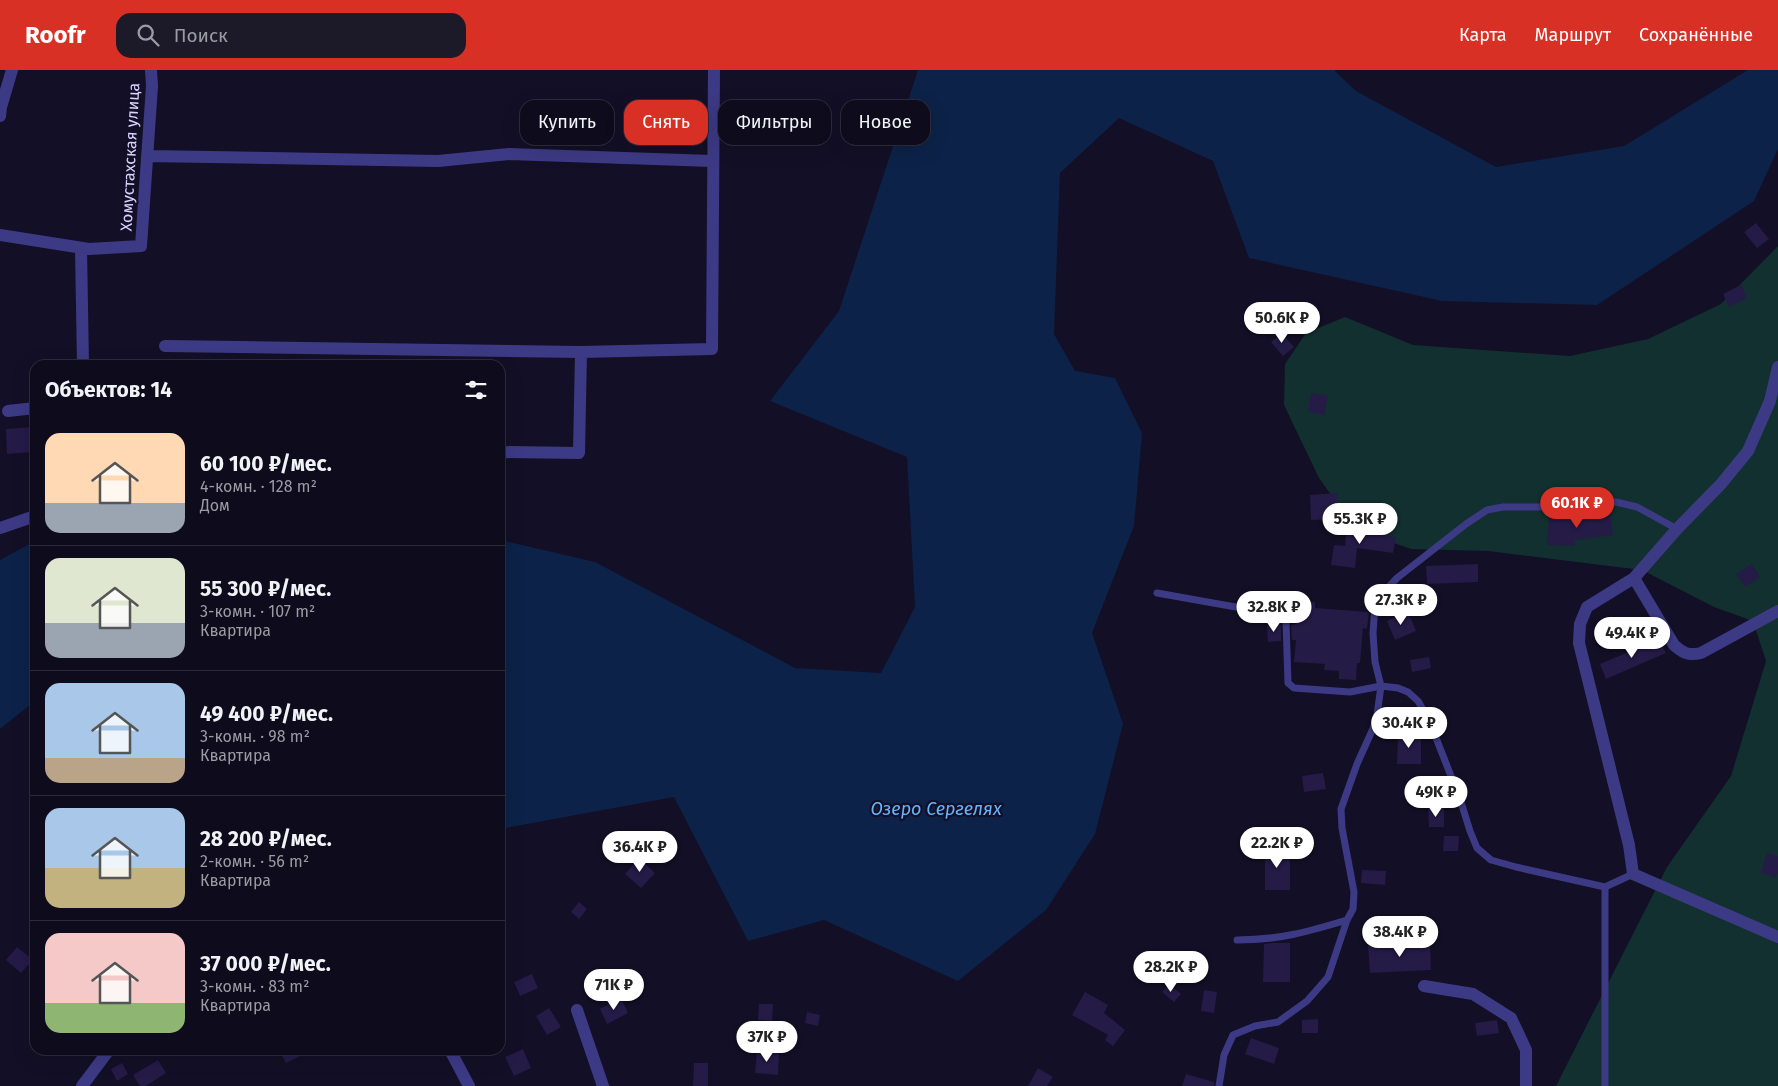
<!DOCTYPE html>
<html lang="ru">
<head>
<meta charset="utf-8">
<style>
	:root { --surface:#0e0b1c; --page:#1c1929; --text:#f1f3f6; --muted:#9b9ba3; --line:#2e2b3b; --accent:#d93025 }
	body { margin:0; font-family:"Fira Sans",sans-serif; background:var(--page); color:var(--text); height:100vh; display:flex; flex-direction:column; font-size:19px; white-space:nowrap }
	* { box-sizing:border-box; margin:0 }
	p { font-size:16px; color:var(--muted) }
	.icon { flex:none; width:28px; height:28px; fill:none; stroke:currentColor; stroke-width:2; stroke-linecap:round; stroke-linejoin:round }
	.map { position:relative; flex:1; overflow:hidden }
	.sheet { position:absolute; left:30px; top:290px; width:475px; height:695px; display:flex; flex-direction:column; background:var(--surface); border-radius:15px; box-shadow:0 5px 20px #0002,0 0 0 1px var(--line) }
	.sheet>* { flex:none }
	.hud { position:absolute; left:520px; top:30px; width:475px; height:45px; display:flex; gap:10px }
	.price { position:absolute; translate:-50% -42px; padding:0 11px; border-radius:18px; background:#fff; color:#222; font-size:16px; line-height:32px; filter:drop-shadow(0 1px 2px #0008) }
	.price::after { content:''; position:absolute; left:50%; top:30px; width:15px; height:11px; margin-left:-8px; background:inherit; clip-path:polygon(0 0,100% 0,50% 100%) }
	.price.selected { background:var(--accent); color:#fff }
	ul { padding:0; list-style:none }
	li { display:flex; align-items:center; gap:15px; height:125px; padding:0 15px }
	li+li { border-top:1px solid var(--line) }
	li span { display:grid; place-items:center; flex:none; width:140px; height:100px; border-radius:15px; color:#555 }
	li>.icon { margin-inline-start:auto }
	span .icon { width:60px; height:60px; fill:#fffc; stroke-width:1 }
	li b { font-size:21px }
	h2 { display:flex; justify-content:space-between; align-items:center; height:60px; padding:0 15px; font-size:21px }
	.tag { padding:0 18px; border-radius:15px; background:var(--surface); box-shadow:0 5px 20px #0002,0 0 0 1px var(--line); font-size:18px; line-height:45px }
	.tag.selected { background:var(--accent); color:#fff }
	header { display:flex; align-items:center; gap:30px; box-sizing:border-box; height:70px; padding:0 25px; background:var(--accent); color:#fff }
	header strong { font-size:24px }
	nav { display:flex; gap:28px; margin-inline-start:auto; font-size:18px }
	.search { width:350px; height:45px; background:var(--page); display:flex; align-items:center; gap:12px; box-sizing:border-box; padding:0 18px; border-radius:15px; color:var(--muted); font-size:19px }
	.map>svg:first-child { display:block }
	.green { fill:#12302f }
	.water { fill:#0c2248 }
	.building { fill:#241b47 }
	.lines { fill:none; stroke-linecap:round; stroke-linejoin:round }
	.service { stroke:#3d3a85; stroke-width:7 }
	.minor { stroke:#3d3a85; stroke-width:12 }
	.labels { text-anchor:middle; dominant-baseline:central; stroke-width:4.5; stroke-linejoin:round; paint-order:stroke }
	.street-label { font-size:16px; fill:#d9d4ff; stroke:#130f26 }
	.water-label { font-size:18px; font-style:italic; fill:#62b6ff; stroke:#130f26 }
</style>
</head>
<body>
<header>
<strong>Roofr</strong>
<div class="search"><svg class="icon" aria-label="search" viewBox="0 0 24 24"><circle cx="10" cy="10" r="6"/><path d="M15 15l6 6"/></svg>Поиск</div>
<nav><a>Карта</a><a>Маршрут</a><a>Сохранённые</a></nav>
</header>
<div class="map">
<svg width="1778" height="1016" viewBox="0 0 1778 1016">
	<rect width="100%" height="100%" fill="#130f26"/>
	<path class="green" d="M 1778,176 L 1778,1016 L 1556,1016 L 1667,797 L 1731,706 L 1766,591 L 1753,551 L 1714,537 L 1642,500 L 1488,481 L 1411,479 L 1377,467 L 1342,440 L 1319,408 L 1284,335 L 1285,294 L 1306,263 L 1345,247 L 1413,275 L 1570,286 L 1648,269 L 1721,234 Z"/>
	<path class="water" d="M 918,0 L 1334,0 L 1356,21 L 1496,97 L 1624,76 L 1748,0 L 1778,0 L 1778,79 L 1754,131 L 1597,235 L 1442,231 L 1249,188 L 1213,91 L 1119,48 L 1060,103 L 1054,264 L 1075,301 L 1115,308 L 1142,363 L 1134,456 L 1092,563 L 1123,654 L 1095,764 L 1046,840 L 958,911 L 824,850 L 748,871 L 674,727 L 500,759 L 500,470 L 595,492 L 795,598 L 881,603 L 915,537 L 907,387 L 770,331 L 839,241 Z
		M 35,471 L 35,631 L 0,659 L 0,490 Z"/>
	<path class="building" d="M 1756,153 L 1769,169 L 1757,178 L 1744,162 Z
		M 1741,215 L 1747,228 L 1729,237 L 1723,224 Z
		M 1282,263 L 1294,277 L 1283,286 L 1271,272 Z
		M 1311,323 L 1328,326 L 1324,345 L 1308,342 Z
		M 32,357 L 33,382 L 7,384 L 6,359 Z
		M 1337,423 L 1338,449 L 1311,450 L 1310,425 Z
		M 1610,444 L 1613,465 L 1575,470 L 1575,476 L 1547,475 L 1549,446 L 1581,448 Z
		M 1347,451 L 1360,452 L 1360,461 L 1396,467 L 1393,483 L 1357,478 L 1355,498 L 1331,495 L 1334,475 L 1345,476 Z
		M 1478,494 L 1478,512 L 1427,514 L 1426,496 Z
		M 1752,494 L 1760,507 L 1745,517 L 1736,504 Z
		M 1297,532 L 1315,532 L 1315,538 L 1369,542 L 1367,559 L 1363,558 L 1360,593 L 1357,593 L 1356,610 L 1339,609 L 1339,601 L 1324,600 L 1325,594 L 1294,592 L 1296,570 L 1292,570 L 1291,555 L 1296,554 Z
		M 1408,542 L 1416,561 L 1395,570 L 1387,551 Z
		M 1281,555 L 1281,571 L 1268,572 L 1267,556 Z
		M 1659,569 L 1666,583 L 1606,609 L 1600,594 L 1631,581 L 1632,583 Z
		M 1429,587 L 1431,598 L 1412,602 L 1410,590 Z
		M 1391,643 L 1405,644 L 1404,658 L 1390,657 Z
		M 1398,664 L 1421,665 L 1421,694 L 1397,694 Z
		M 1323,703 L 1326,719 L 1304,722 L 1302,706 Z
		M 1444,738 L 1444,757 L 1429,757 L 1428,739 Z
		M 1444,766 L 1459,766 L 1458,781 L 1443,781 Z
		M 1265,777 L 1290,778 L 1290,820 L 1265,820 Z
		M 1767,783 L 1778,786 L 1778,802 L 1776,808 L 1761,803 Z
		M 639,788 L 655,803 L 641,818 L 625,804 Z
		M 1362,800 L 1386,801 L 1385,815 L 1361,813 Z
		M 579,832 L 587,839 L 579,849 L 571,842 Z
		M 1273,873 L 1290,873 L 1290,912 L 1263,912 L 1264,874 Z
		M 1430,874 L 1431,900 L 1370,903 L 1368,876 Z
		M 17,877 L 33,890 L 21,903 L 6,890 Z
		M 532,904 L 538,918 L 520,926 L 514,912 Z
		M 1169,914 L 1181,924 L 1174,932 L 1162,922 Z
		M 1204,920 L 1217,922 L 1214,943 L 1201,941 Z
		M 1085,922 L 1108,935 L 1104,943 L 1125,960 L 1113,976 L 1105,970 L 1108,965 L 1072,945 Z
		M 621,928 L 628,943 L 607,954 L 600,939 Z
		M 759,934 L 773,934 L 772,951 L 758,950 Z
		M 549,938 L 561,957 L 547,965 L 536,946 Z
		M 807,942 L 820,945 L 818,956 L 805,953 Z
		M 1318,949 L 1318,963 L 1302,963 L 1302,950 Z
		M 1497,950 L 1499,963 L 1477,966 L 1475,953 Z
		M 1251,968 L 1279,978 L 1274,994 L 1245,984 Z
		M 523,979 L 531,998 L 514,1006 L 505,987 Z
		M 279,980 L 312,980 L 286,993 Z
		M 757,981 L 779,983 L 778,1005 L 755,1003 Z
		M 158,990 L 166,1003 L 146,1016 L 140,1016 L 133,1005 Z
		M 122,993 L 128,1004 L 117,1011 L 111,999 Z
		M 694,993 L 708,993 L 708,1016 L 693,1016 Z
		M 1038,998 L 1053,1007 L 1047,1016 L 1028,1016 Z
		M 1186,1004 L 1214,1012 L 1214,1016 L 1182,1016 Z"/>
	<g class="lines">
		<path class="service" d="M 1157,523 L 1280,545 L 1286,552 L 1288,613 L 1294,618 L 1350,622 L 1381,616 L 1376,652 L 1357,694 L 1341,739 L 1342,758 L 1354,822 L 1353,839 L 1347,850 C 1307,862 1279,870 1237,870
			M 1633,804 L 1605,817 L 1516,797 L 1491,790 L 1477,778 L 1470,761 L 1460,729 L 1429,650 L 1418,631 L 1408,622 L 1398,618 L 1381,616 L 1375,592 L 1373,563 L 1375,536 L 1383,523 L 1397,508 L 1466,454 L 1487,440 L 1503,437 L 1538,437 L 1616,432 L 1637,437 L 1677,459
			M 1219,1016 L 1224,985 L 1233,965 L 1255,956 L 1278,952 L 1307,931 L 1328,907 L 1347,850
			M 1605,1016 L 1605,817"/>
		<path class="minor" d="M 0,46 L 1,37 L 12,0
			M 147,86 L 438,91 L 509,84 L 712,91
			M 0,165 L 89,179 L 141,176 L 152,16 L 151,0
			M 81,178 L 83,295
			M 165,276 L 581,282 L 712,279 L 714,0
			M 1778,297 L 1770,331 L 1748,381 L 1721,414 L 1677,459 L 1634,508 L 1587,537 L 1580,554 L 1579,573 L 1629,775 L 1633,804 L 1778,867
			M 8,341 L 35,338
			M 500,382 L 579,383 L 581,282
			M 0,458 L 35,446
			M 1634,508 L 1674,575 C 1683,583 1688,586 1701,583 L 1778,541
			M 1424,916 L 1473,924 L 1511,948 L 1526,980 L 1526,1016
			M 577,940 L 603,1016
			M 450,980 L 469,1016
			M 82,1016 L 109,980"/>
	</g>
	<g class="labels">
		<g class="street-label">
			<text transform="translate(130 87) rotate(-87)">Хомустахская улица</text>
		</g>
		<g class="water-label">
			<text x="936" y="739">Озеро Сергелях</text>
		</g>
	</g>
</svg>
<b class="price" style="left:1282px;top:274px">50.6K ₽</b>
<b class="price selected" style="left:1577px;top:459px">60.1K ₽</b>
<b class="price" style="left:1360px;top:475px">55.3K ₽</b>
<b class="price" style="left:1401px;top:556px">27.3K ₽</b>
<b class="price" style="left:1274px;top:563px">32.8K ₽</b>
<b class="price" style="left:1632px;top:589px">49.4K ₽</b>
<b class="price" style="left:1409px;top:679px">30.4K ₽</b>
<b class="price" style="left:1436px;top:748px">49K ₽</b>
<b class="price" style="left:1277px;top:799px">22.2K ₽</b>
<b class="price" style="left:640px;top:803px">36.4K ₽</b>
<b class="price" style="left:1400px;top:888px">38.4K ₽</b>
<b class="price" style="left:1171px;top:923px">28.2K ₽</b>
<b class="price" style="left:614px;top:941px">71K ₽</b>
<b class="price" style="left:767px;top:993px">37K ₽</b>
<div class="hud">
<a class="tag">Купить</a>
<a class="tag selected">Снять</a>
<a class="tag">Фильтры</a>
<a class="tag">Новое</a>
</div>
<section class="sheet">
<h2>Объектов: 14<svg class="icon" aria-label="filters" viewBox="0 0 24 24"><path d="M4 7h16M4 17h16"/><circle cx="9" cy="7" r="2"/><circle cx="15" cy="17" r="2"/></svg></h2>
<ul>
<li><span style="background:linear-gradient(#ffd9b3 70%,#9aa5b1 0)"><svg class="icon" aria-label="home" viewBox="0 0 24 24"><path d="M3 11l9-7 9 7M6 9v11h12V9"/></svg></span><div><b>60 100 ₽/мес.</b><p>4-комн. · 128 m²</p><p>Дом</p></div></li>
<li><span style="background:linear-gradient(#dfe7d0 65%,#9aa5b1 0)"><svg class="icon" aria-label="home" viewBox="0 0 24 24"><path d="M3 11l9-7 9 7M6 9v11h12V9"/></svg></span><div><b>55 300 ₽/мес.</b><p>3-комн. · 107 m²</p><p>Квартира</p></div></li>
<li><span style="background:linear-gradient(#a9c7e8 75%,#b9a48a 0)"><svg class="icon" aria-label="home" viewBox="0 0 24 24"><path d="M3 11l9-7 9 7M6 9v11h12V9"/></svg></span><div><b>49 400 ₽/мес.</b><p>3-комн. · 98 m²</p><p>Квартира</p></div></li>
<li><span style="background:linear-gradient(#a9c7e8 60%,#c2b280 0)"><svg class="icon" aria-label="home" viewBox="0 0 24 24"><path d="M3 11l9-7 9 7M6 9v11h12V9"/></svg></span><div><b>28 200 ₽/мес.</b><p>2-комн. · 56 m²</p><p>Квартира</p></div></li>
<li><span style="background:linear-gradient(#f6c9c9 70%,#8fb573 0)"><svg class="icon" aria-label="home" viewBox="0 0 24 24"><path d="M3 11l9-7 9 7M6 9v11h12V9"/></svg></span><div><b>37 000 ₽/мес.</b><p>3-комн. · 83 m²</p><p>Квартира</p></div></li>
</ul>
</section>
</div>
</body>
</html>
